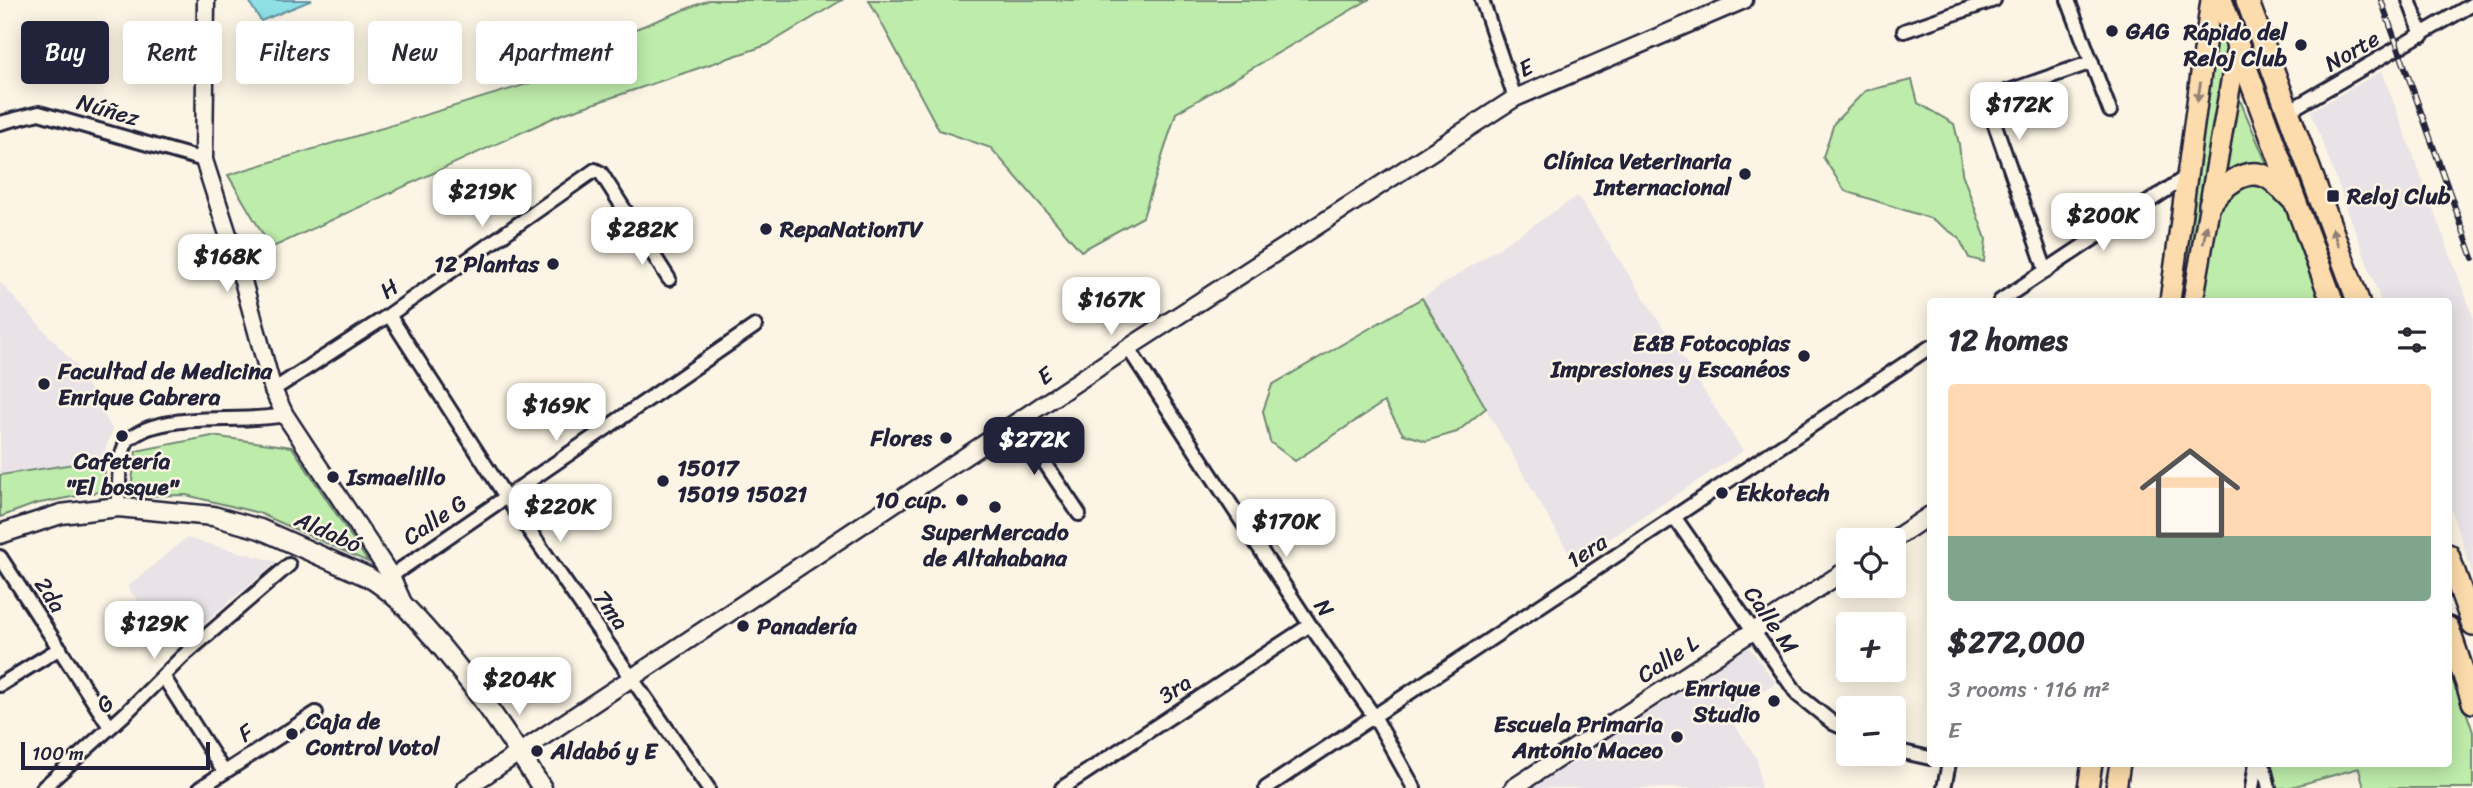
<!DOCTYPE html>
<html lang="en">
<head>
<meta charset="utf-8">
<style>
	:root { --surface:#fff; --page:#f7f7f7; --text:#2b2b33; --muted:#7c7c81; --line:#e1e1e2; --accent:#22223b }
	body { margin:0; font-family:Sriracha,sans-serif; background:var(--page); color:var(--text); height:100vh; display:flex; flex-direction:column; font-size:26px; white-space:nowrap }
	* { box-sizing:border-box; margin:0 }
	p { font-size:23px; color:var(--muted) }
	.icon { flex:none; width:38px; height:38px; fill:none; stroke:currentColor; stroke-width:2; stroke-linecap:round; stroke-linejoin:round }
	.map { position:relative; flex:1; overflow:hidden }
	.panel { position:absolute; left:1927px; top:298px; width:525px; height:469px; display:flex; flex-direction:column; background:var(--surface); border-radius:7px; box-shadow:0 4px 18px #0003 }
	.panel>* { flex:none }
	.hud { position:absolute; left:21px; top:21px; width:665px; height:63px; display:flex; gap:14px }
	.controls { position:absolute; left:1836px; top:528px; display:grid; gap:14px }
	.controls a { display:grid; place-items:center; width:70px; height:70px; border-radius:7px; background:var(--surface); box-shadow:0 4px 18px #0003; font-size:35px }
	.scale { position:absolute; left:21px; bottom:18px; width:189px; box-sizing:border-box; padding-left:7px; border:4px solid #22223b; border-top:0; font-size:19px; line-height:24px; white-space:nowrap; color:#22223b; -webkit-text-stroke:5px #fcf5e5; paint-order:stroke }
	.price { position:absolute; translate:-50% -60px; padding:0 16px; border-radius:14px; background:#fff; color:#222; font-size:23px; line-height:46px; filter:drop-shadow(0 2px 4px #0008) }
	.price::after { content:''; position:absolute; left:50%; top:42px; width:21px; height:16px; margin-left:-10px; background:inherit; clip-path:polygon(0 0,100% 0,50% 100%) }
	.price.selected { background:var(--accent); color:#fff }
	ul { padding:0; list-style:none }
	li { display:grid; align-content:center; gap:14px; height:371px; padding:0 21px }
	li+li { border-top:2px solid var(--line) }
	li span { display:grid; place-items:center; height:217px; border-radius:7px; color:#555 }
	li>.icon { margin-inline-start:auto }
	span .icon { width:126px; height:126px; fill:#fffc; stroke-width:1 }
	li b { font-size:30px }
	h2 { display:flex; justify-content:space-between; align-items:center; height:84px; padding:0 21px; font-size:30px }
	.chip { padding:0 24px; border-radius:7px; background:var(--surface); box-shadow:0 4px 18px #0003; font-size:24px; line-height:63px }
	.chip.selected { background:var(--accent); color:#fff }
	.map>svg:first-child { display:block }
	.built { fill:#e9e3e7 }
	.green { fill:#beecab; stroke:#708773; stroke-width:2 }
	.water { fill:#8edfe6; stroke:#6393a2; stroke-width:2 }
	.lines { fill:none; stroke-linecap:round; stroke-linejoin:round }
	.minor-casing { stroke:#22223b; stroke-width:18 }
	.tertiary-casing { stroke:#22223b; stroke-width:21 }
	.secondary-casing { stroke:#22223b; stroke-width:23 }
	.primary-casing { stroke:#22223b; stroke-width:24 }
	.trunk-casing { stroke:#22223b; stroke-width:26 }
	.minor { stroke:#fcf5e5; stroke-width:12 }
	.tertiary { stroke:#fcf5e5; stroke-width:16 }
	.secondary { stroke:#fcf5e5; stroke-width:18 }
	.primary { stroke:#fcdcac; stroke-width:19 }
	.trunk { stroke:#fcdcac; stroke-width:21 }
	.rail-casing { stroke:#22223b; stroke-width:6 }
	.rail { stroke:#fcf5e5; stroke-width:3.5; stroke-dasharray:10; stroke-linecap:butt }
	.oneway { fill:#8f7f74 }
	.poi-dot { fill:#22223b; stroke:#fcf5e5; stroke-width:2.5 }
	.labels { text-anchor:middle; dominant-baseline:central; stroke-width:5; stroke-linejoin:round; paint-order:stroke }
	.poi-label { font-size:23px; font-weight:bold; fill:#22223b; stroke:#fcf5e5; text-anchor:start }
	.street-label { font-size:23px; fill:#22223b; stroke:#fcf5e5 }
</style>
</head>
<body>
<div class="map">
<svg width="2473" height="788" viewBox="0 0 2473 788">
	<rect width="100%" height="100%" fill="#fcf5e5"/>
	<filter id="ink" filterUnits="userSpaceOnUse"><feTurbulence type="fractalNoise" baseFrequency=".0143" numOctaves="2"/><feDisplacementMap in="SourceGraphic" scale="14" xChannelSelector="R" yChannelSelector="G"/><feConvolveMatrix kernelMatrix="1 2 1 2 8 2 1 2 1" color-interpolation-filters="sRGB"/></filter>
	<g filter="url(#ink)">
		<path class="built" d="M 2382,71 L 2473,316 L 2473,575 L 2448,501 L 2448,301 L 2381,301 L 2311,111 Z
			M 1578,196 L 1743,451 L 1574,562 L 1422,298 Z
			M 0,282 L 75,364 L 113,430 L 103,455 L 92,471 L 0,491 Z
			M 186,538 L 277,562 L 176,646 L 127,587 Z
			M 1749,647 L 1776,683 L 1728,715 L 1757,758 L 1761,788 L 1533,788 Z"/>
		<path class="green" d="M 709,0 L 842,0 L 767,45 L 557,116 L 271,248 L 228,175 L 547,78 L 623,34 Z
			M 869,0 L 1368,0 L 1176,113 L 1143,217 L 1081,251 L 991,148 L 939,130 Z
			M 2219,36 L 2228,41 L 2211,158 L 2185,301 L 2173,301 L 2215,37 Z
			M 1912,80 L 1918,103 L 1954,124 L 1959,144 L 1962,173 L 1986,239 L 1984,262 L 1969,258 L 1959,238 L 1932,219 L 1845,191 L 1823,157 L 1834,123 L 1865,91 Z
			M 2237,93 L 2269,169 C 2250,164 2238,166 2221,175 Z
			M 2242,176 L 2287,194 L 2329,301 L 2193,301 L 2210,204 Z
			M 1422,298 L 1486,408 L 1457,432 L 1426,441 L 1403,434 L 1384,402 L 1295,461 L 1270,442 L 1263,411 L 1272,385 Z
			M 212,436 L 292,447 L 368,562 L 259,513 L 186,495 L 130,496 L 136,451 Z
			M 94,461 L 105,470 L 104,491 L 35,504 L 0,517 L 0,475 Z
			M 2448,658 L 2473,732 L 2473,788 L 2364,788 L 2359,768 L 2288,788 L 2269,788 L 2263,763 L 2448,763 Z"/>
		<path class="water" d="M 250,0 L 312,0 L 261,21 L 251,5 Z"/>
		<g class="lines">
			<g class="minor-casing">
				<path id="minor" d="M 1482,0 L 1515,98
					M 2068,0 L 2110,111
					M 2409,0 L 2422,35
					M 1904,31 L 1994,0
					M 2287,112 L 2473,4
					M 0,123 L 39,113 L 204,160
					M 2046,271 L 1986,99 L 2092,62
					M 2000,301 L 2186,177
					M 389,315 L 506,497 L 708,788
					M 1128,348 L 1310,625 L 1374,716 L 1414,788
					M 273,390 L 389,315 L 595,170 L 601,173 L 669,279
					M 1017,421 L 1079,514
					M 118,507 L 120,459 L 127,440 C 135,435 143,429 152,427 C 195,414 241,423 285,415
					M 1675,518 L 1798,695 L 1833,723 L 1848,730
					M 0,557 L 110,727
					M 388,581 L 391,576 L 755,326
					M 163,676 L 224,772
					M 0,685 L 60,648
					M 1894,750 L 1930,758
					M 2263,763 L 2269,788
					M 43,788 L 125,714 L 182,657 L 289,565
					M 200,788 L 316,713
					M 1062,788 L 1310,625
					M 1266,788 L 1930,347
					M 1944,788 L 1949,763
					M 2252,788 L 2256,763"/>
			</g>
			<g class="tertiary-casing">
				<path id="tertiary" d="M 206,0 L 204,160 L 243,281 L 273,390 L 285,415 L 391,576 L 404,605
					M 1891,541 L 1930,515
					M 466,788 L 1128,348 L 1515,98 L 1744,0
					M 1513,788 L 1848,569"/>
			</g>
			<g class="secondary-casing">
				<path id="secondary" d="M 0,534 L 61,514 L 118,507 L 213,516 L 260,529 L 368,577 C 391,590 407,608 424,627 C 469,677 506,732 542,788"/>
			</g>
			<g class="primary-casing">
				<path id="primary" d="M 2170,301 L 2211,0
					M 2193,301 L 2237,47
					M 2088,788 L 2092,763
					M 2116,788 L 2120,763"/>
			</g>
			<g class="trunk-casing">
				<path id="trunk" d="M 2221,0 L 2332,301
					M 2247,0 L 2358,301
					M 2210,204 C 2222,187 2245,166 2267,177 C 2276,182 2285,192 2293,200
					M 2448,555 L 2473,625
					M 2448,628 L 2473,702"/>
			</g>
			<use href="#minor" class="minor"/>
			<use href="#tertiary" class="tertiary"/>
			<use href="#secondary" class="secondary"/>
			<use href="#primary" class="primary"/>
			<use href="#trunk" class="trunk"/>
			<g class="rail-casing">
				<path id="rail" d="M 2381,0 L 2473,258"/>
			</g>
			<use href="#rail" class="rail"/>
		</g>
		<defs><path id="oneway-solid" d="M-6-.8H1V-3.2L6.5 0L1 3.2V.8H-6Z" transform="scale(1.75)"/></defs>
		<g class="oneway">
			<use href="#oneway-solid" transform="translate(2199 92) rotate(99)"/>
			<use href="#oneway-solid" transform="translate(2205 234) rotate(-80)"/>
			<use href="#oneway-solid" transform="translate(2335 237) rotate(-110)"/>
		</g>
	</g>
	<g class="poi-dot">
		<circle cx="2112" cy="31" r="7"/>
		<circle cx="2301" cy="45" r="7"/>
		<circle cx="1745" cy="174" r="7"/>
		<rect x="2326" y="189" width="14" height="14" rx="3.5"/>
		<circle cx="766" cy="229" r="7"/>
		<circle cx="553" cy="264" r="7"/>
		<circle cx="1804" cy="356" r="7"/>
		<circle cx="44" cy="384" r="7"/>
		<circle cx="122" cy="436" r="7"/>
		<circle cx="946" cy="438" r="7"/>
		<circle cx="333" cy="477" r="7"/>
		<circle cx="663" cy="481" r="7"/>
		<circle cx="1722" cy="493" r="7"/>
		<circle cx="962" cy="500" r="7"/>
		<circle cx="995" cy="507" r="7"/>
		<circle cx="743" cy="626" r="7"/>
		<circle cx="1774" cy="701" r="7"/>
		<circle cx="292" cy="734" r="7"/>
		<circle cx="1677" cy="737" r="7"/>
		<circle cx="537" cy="751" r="7"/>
	</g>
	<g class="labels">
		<g class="poi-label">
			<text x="2126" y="31">GAG</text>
			<text x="2287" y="32" text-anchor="end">Rápido del<tspan x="2287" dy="26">Reloj Club</tspan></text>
			<text x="1731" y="161" text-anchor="end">Clínica Veterinaria<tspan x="1731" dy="26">Internacional</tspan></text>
			<text x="2347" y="196">Reloj Club</text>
			<text x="780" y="229">RepaNationTV</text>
			<text x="539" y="264" text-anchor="end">12 Plantas</text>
			<text x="1790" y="343" text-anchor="end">E&amp;B Fotocopias<tspan x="1790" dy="26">Impresiones y Escanéos</tspan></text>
			<text x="58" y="371">Facultad de Medicina<tspan x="58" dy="26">Enrique Cabrera</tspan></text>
			<text x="932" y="438" text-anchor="end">Flores</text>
			<text x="122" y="461" text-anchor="middle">Cafetería<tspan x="122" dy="26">"El bosque"</tspan></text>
			<text x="677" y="468">15017<tspan x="677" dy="26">15019 15021</tspan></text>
			<text x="347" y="477">Ismaelillo</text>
			<text x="1736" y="493">Ekkotech</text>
			<text x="948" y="500" text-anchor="end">10 cup.</text>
			<text x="995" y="532" text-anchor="middle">SuperMercado<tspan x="995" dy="26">de Altahabana</tspan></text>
			<text x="757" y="626">Panadería</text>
			<text x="1760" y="688" text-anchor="end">Enrique<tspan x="1760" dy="26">Studio</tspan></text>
			<text x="306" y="721">Caja de<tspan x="306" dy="26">Control Votol</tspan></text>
			<text x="1663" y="724" text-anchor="end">Escuela Primaria<tspan x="1663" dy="26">Antonio Maceo</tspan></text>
			<text x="551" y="751">Aldabó y E</text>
		</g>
		<g class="street-label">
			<text transform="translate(2352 51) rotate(-30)">Norte</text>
			<text transform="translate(1526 68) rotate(-23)">E</text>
			<text transform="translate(108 110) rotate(16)">Núñez</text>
			<text transform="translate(389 289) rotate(-35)">H</text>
			<text transform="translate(1045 376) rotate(-34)">E</text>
			<text transform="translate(435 520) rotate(-34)">Calle G</text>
			<text transform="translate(328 532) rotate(24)">Aldabó</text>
			<text transform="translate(1587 551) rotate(-33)">1era</text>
			<text transform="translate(50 595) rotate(57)">2da</text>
			<text transform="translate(1324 608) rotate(56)">N</text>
			<text transform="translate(611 610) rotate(55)">7ma</text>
			<text transform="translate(1771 620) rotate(55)">Calle M</text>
			<text transform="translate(1668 659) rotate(-33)">Calle L</text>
			<text transform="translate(1175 689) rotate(-33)">3ra</text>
			<text transform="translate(105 704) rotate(-44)">G</text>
			<text transform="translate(246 733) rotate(-33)">F</text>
		</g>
	</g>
</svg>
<div class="controls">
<a><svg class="icon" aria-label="locate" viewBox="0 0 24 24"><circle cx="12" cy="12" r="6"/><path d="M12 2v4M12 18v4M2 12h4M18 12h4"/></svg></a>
<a>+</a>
<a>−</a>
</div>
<div class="scale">100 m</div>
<b class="price" style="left:2019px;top:142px">$172K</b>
<b class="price" style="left:482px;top:229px">$219K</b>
<b class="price" style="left:2103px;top:253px">$200K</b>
<b class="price" style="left:642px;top:267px">$282K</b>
<b class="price" style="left:227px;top:294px">$168K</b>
<b class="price" style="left:1111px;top:337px">$167K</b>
<b class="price" style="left:556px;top:443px">$169K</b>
<b class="price selected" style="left:1034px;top:477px">$272K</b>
<b class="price" style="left:560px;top:544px">$220K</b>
<b class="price" style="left:1286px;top:559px">$170K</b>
<b class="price" style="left:154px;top:661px">$129K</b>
<b class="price" style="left:519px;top:717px">$204K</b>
<div class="hud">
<a class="chip selected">Buy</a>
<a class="chip">Rent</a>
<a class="chip">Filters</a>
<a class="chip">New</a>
<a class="chip">Apartment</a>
</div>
<section class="panel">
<h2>12 homes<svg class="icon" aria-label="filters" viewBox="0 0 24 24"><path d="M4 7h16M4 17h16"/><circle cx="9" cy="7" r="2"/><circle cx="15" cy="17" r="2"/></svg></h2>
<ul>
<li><span style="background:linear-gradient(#ffd9b3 70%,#7fa58c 0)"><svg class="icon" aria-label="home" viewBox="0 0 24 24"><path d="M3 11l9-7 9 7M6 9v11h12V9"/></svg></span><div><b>$272,000</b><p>3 rooms · 116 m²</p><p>E</p></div></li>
</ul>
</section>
</div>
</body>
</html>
